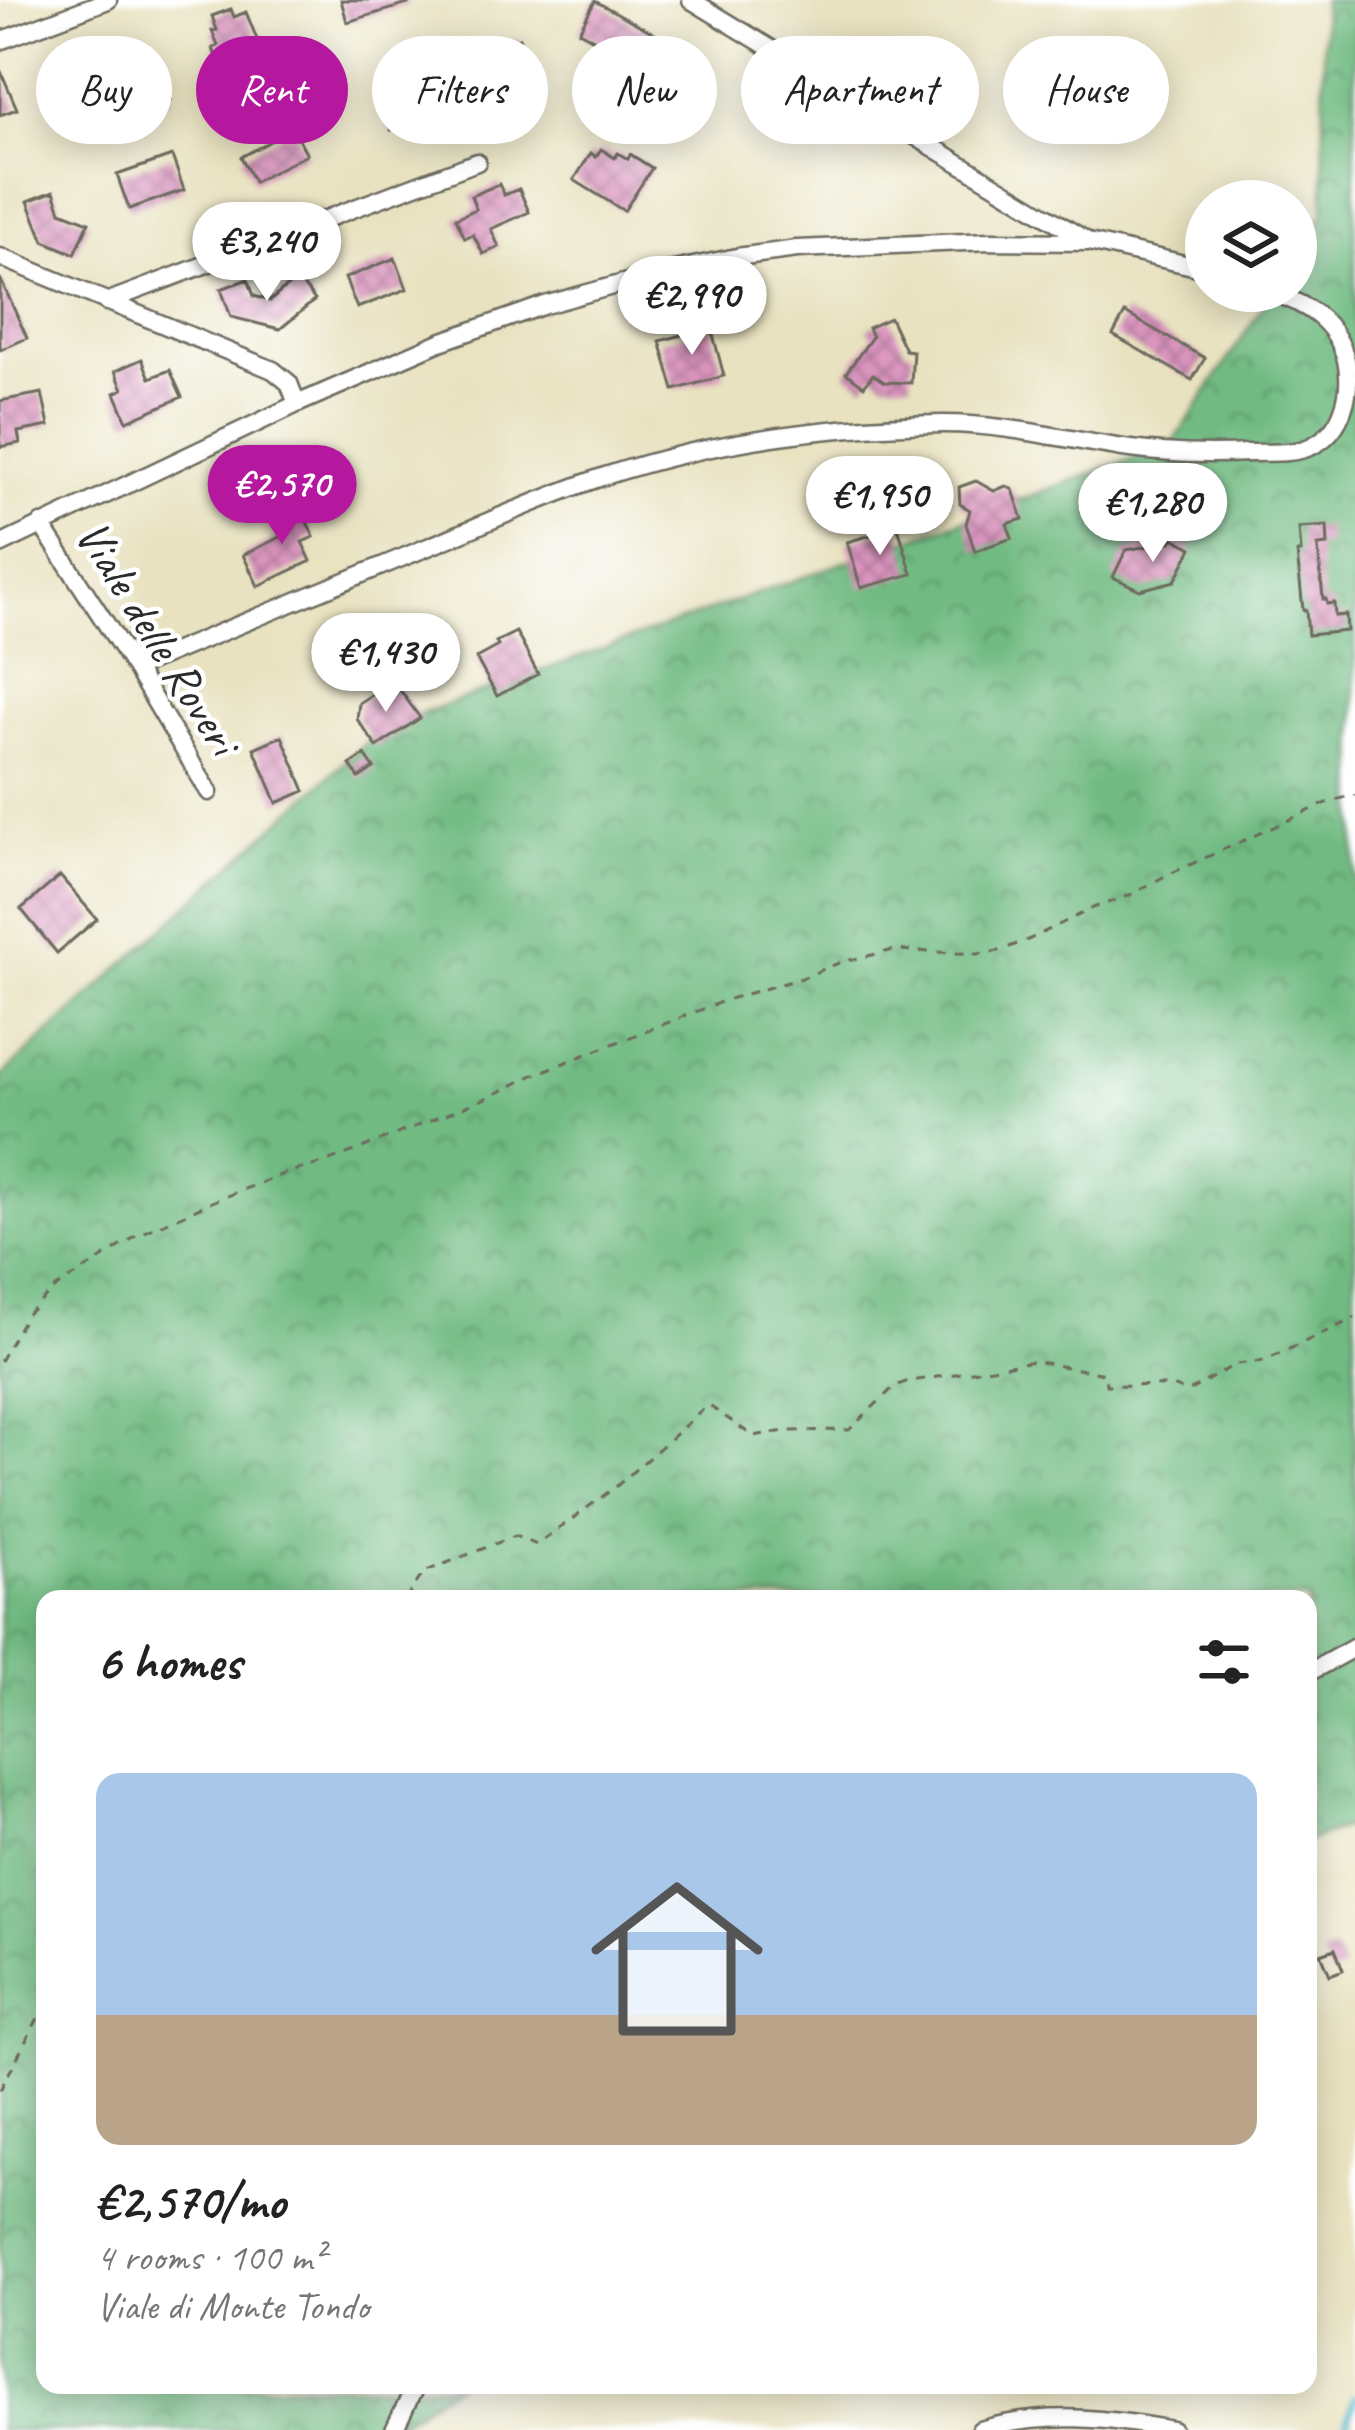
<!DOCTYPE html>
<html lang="en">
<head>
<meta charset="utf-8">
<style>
	:root { --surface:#fff; --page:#f2f2f2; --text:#222; --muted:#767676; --line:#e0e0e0; --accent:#b5179e }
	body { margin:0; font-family:Caveat,sans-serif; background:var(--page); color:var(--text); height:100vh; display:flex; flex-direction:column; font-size:45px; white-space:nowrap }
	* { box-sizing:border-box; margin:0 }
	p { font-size:39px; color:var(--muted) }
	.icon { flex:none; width:66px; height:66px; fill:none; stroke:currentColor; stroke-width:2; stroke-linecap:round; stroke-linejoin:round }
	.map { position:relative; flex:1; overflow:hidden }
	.panel { position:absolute; left:36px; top:1590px; width:1281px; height:804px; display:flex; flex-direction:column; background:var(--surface); border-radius:24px; box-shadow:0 6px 30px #0003 }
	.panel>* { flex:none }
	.top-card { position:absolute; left:36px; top:36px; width:1284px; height:108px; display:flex; gap:24px }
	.tools { position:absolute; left:1185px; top:180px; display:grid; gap:24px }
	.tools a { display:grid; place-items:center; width:132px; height:132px; border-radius:50%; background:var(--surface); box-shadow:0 6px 30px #0003; font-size:60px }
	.price { position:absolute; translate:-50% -102px; padding:0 27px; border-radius:42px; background:#fff; color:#222; font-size:39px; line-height:78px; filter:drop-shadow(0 3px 6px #0008) }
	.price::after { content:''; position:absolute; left:50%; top:72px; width:36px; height:27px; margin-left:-18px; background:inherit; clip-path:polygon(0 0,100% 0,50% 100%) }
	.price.selected { background:var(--accent); color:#fff }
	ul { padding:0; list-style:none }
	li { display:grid; align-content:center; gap:24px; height:636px; padding:0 60px }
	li+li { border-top:3px solid var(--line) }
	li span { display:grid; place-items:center; height:372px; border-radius:24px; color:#555 }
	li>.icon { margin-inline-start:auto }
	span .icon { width:216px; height:216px; fill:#fffc; stroke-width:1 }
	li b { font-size:51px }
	h2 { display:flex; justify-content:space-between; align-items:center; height:144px; padding:0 60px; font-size:51px }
	.tag { padding:0 42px; border-radius:54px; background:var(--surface); box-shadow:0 6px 30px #0003; font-size:42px; line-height:108px }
	.tag.selected { background:var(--accent); color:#fff }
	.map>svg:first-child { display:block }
	.forest { fill:url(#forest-crowns); stroke:#4e7356; stroke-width:3 }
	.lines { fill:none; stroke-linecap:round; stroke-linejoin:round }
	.stream { stroke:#5bbcda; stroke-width:6 }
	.building { fill:url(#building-cross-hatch) }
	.minor-casing { stroke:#6d6b5f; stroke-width:21 }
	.path { stroke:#6d6b5f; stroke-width:3; stroke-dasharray:9 9; stroke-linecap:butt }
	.minor { stroke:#fff; stroke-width:16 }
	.labels { text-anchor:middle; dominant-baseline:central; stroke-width:9; stroke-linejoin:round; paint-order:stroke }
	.street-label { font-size:48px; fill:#2b2b2b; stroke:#fff }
</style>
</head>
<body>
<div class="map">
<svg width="1355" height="2430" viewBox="0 0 1355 2430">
	<defs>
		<pattern id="forest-crowns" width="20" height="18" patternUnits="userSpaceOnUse" patternTransform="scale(3)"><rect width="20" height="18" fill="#71bb82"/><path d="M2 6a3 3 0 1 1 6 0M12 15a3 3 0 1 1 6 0" fill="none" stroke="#5d986b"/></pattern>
		<pattern id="building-cross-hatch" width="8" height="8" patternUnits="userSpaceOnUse" patternTransform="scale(3)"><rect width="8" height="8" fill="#da94be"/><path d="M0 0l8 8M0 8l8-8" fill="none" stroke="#b1799b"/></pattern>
	</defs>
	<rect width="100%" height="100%" fill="#fff"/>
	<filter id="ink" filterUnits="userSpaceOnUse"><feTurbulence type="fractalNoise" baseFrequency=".00833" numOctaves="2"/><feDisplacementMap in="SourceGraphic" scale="24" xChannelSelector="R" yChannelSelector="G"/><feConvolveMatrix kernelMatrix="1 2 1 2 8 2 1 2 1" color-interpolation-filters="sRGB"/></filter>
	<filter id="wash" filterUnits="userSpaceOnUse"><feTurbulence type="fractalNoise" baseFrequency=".004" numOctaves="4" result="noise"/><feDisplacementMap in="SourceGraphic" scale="48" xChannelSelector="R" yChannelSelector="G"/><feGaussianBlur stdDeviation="2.7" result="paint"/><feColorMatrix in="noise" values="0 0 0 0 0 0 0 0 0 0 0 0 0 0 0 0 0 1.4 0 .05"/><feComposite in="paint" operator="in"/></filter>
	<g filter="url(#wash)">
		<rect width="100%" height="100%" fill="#e8e2c0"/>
		<path class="forest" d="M 1323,0 L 1355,0 L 1355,1824 L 1308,1841 L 1308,1599 L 45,1599 L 45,2385 L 456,2385 L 387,2430 L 0,2430 L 0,1078 L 382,728 L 1172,445 L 1273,291 L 1296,291 L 1296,256 L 1324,213 Z"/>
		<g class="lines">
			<path class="stream" d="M 1345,2430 L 1355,2396"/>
		</g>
		<g id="blocks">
			<path class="building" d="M 341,0 L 407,0 L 408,4 L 347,22 Z
				M 595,1 L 661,37 L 644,67 L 579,31 Z
				M 231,9 L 234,17 L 246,12 L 258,42 L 232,51 L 236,55 L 218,62 L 213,48 L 218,46 L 212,31 L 217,30 L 212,16 Z
				M 519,38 L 528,62 L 502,71 L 493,47 Z
				M 158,68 L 170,100 L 146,109 L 134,77 Z
				M 0,69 L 17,109 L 0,115 Z
				M 412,73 L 417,87 L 422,85 L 433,115 L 391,130 L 375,87 Z
				M 293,129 L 307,154 L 254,182 L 241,157 Z
				M 601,149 L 615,158 L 618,153 L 628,159 L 630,154 L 652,168 L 624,211 L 574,180 L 591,153 L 596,157 Z
				M 172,156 L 184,190 L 129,209 L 117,175 Z
				M 499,184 L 504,195 L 519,189 L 529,212 L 491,229 L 499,247 L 483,254 L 473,234 L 465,238 L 456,218 L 476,209 L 471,196 Z
				M 54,191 L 61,211 L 89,222 L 75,254 L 44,241 L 28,201 Z
				M 395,258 L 407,289 L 357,308 L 345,278 Z
				M 0,278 L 27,338 L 0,350 Z
				M 297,278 L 315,300 L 280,329 L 231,317 L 221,289 L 248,279 L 254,296 L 270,301 Z
				M 1125,313 L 1205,358 L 1192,380 L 1113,335 Z
				M 890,318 L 905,350 L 913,351 L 911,383 L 884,382 L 873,374 L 864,386 L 846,373 L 872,337 L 868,328 Z
				M 711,327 L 724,376 L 674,390 L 660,341 Z
				M 142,359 L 150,378 L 170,370 L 182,397 L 127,421 L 115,393 L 123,389 L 115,371 Z
				M 42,393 L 49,426 L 18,432 L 20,443 L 0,447 L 0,401 Z
				M 976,481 L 994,491 L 1006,486 L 1013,490 L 1023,519 L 1007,524 L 1012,538 L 975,551 L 966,524 L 970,510 L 960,504 L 959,487 Z
				M 297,501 L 314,537 L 302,542 L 311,561 L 258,586 L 243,555 L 282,536 L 271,513 Z
				M 1327,526 L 1328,545 L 1318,546 L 1323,599 L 1326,599 L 1327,604 L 1334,603 L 1335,616 L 1346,615 L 1347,631 L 1308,635 L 1306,610 L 1303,610 L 1297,553 L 1301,552 L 1299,528 Z
				M 898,527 L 912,574 L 861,588 L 847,542 Z
				M 1173,538 L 1192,548 L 1175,581 L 1140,590 L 1113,577 L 1126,550 L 1171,542 Z
				M 516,632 L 538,674 L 497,696 L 476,658 L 498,646 L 496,642 Z
				M 386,686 L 400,690 L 420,718 L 377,747 L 357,719 L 359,703 Z
				M 282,736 L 305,791 L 277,803 L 254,748 Z
				M 365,755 L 374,768 L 359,778 L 350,765 Z
				M 60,876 L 97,919 L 57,953 L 21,909 Z
				M 1335,1949 L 1343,1970 L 1330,1975 L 1321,1954 Z"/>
		</g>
	</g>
	<g filter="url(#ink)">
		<use href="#blocks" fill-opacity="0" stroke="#6d6b5f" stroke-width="3"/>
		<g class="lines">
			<g class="minor-casing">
				<path id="minor" d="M 691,0 L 1089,242
					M 0,41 L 108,0
					M 0,257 L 273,370 L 289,383 L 297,404
					M 106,302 L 477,162
					M 41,524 L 135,668 L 209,792
					M 0,545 L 297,404 L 440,342 L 545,305 L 659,273 L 737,257 L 797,249 L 990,241 L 1089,242 L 1206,269
					M 135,668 C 233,627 330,587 428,547 C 486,523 545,496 605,476 C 713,441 830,425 944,424 C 1004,424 1063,439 1123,448 C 1165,454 1207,455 1249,453 C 1270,452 1293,455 1312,446 C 1343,431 1353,391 1346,360 C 1336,320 1306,304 1269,291
					M 1308,1673 L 1355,1647
					M 394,2430 L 416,2385
					M 980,2430 C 1045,2411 1108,2418 1173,2430"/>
			</g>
			<path class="path" d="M 0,1361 L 26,1315 L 53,1290 L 138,1235 L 209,1203 L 286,1173 L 327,1162 L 491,1096 L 533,1075 L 726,1000 L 802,978 L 841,962 L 894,950 L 978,954 L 999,951 L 1030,939 L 1093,908 L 1130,895 L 1165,876 L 1331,801 L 1355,795
				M 406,1599 L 424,1572 L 515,1536 L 537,1545 L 618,1485 L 708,1405 L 753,1436 L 785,1431 L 849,1430 L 895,1386 L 906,1382 L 1034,1361 L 1105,1374 L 1106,1385 L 1172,1386 L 1187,1392 L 1236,1364 L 1264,1361 L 1355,1318
				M 0,2090 L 45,2005"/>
			<use href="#minor" class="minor"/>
		</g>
	</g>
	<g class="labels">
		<g class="street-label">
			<text transform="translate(158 637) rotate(58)">Viale delle Roveri</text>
		</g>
	</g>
</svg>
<div class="tools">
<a><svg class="icon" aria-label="layers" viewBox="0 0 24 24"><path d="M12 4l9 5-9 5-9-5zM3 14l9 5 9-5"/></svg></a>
</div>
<b class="price" style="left:267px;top:304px">€3,240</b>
<b class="price" style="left:692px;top:358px">€2,990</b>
<b class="price selected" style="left:282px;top:547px">€2,570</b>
<b class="price" style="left:880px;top:558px">€1,950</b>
<b class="price" style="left:1153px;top:565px">€1,280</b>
<b class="price" style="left:386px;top:715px">€1,430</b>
<div class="top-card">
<a class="tag">Buy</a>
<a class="tag selected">Rent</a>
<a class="tag">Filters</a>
<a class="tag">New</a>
<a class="tag">Apartment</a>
<a class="tag">House</a>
</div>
<section class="panel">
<h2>6 homes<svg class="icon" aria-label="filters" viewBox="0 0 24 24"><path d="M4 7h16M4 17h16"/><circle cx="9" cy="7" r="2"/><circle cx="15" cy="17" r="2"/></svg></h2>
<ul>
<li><span style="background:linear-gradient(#a9c7e8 65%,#b9a48a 0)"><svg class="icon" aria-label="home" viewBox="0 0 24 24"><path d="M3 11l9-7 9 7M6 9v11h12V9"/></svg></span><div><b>€2,570/mo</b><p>4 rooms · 100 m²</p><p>Viale di Monte Tondo</p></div></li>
</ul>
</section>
</div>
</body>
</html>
